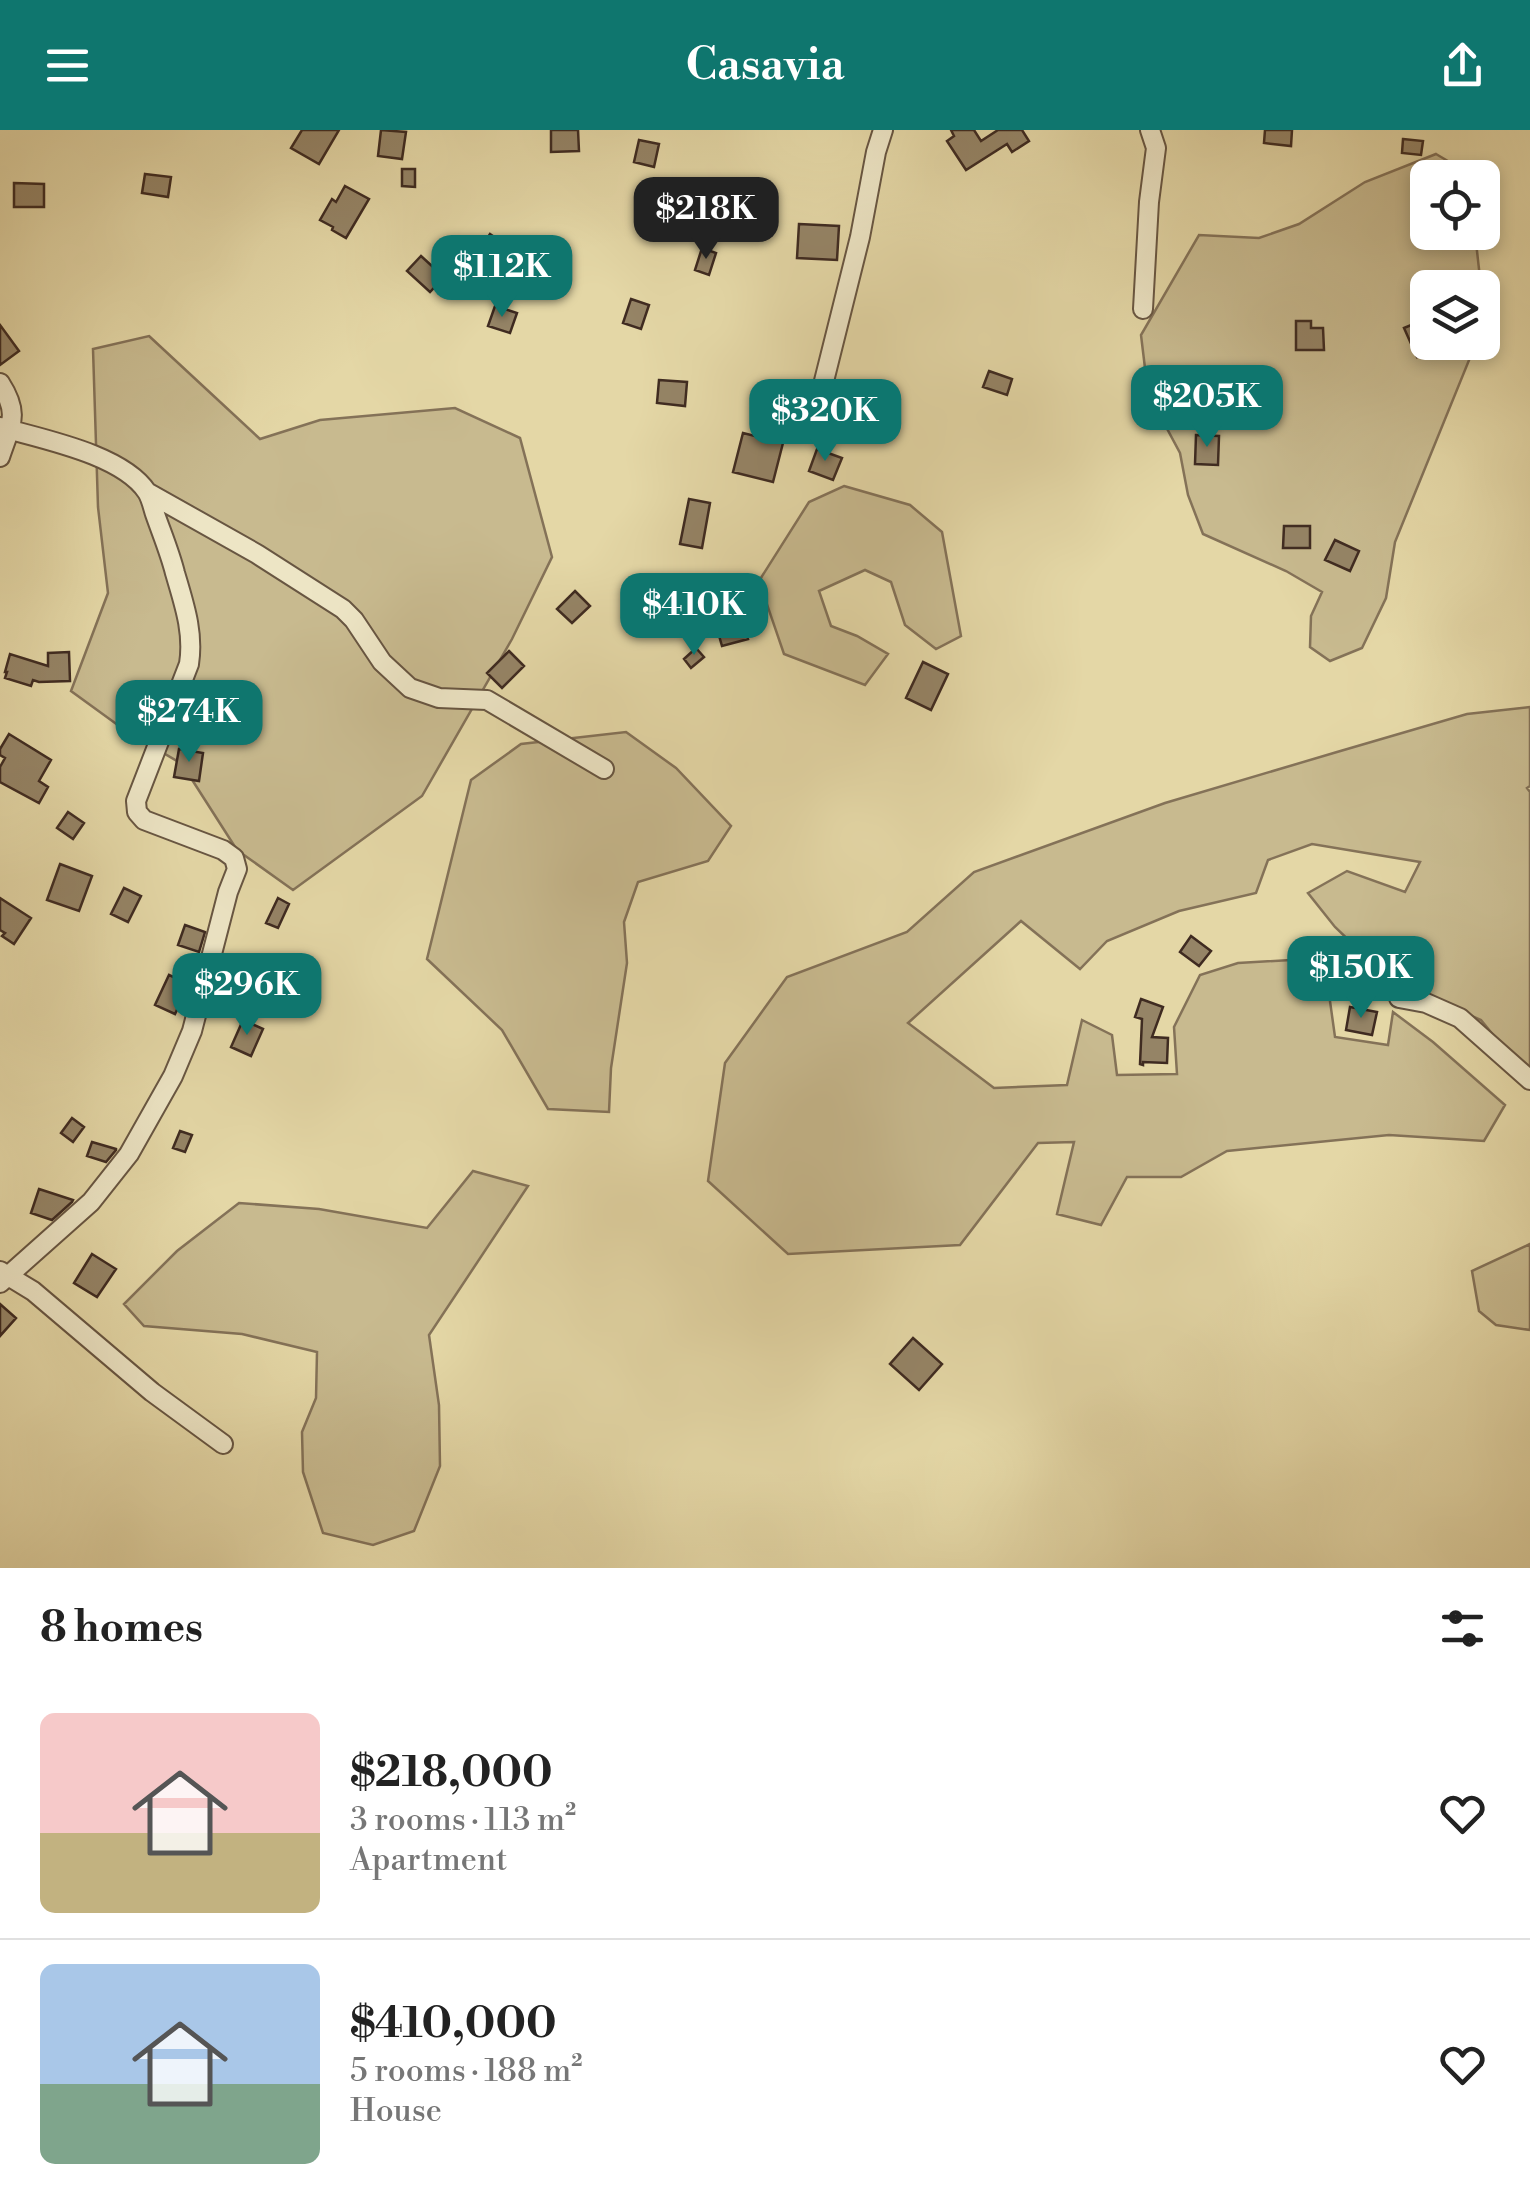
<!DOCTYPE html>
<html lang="en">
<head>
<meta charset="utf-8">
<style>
	:root { --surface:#fff; --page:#f2f2f2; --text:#222; --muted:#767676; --line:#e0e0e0; --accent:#0f766e }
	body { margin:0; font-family:"Libre Bodoni",serif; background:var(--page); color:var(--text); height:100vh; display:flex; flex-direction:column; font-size:38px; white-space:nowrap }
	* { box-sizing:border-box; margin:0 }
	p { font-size:32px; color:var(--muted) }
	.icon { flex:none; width:55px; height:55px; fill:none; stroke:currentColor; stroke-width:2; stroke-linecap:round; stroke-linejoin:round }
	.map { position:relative; height:1438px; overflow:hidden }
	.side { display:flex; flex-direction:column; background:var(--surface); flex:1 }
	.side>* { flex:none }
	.buttons { position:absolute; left:1410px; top:30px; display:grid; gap:20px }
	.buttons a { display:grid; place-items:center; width:90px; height:90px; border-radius:15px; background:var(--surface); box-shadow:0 5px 15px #0003; font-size:50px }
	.price { position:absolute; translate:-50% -85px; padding:0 22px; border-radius:20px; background:var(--accent); color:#fff; font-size:32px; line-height:65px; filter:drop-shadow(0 2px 5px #0008) }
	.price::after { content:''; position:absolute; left:50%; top:60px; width:30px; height:22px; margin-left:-15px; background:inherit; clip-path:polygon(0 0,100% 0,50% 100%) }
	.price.selected { background:#222; color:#fff }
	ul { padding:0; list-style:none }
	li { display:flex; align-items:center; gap:30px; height:250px; padding:0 40px }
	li+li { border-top:2px solid var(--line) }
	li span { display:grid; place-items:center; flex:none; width:280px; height:200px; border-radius:15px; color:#555 }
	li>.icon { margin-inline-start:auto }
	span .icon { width:120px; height:120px; fill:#fffc; stroke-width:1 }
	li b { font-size:42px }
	h2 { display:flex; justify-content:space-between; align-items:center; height:120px; padding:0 40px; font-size:42px }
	header { display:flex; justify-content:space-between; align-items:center; height:130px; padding:0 40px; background:var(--accent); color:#fff; font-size:45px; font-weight:600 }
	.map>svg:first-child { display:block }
	.green { fill:#c8ba8f; stroke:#847258; stroke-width:2.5 }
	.building { fill:#958466; stroke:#3f2b21; stroke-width:2.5 }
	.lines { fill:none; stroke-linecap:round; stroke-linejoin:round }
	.minor-casing { stroke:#685642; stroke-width:22 }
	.minor { stroke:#ede5c5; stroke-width:18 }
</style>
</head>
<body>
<header><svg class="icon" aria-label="menu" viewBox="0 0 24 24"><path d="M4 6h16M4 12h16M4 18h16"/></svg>Casavia<svg class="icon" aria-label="share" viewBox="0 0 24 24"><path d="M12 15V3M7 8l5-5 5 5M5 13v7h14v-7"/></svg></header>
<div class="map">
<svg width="1530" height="1438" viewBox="0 0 1530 1438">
	<rect width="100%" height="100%" fill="#e4d7a6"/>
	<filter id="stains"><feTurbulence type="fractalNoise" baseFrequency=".002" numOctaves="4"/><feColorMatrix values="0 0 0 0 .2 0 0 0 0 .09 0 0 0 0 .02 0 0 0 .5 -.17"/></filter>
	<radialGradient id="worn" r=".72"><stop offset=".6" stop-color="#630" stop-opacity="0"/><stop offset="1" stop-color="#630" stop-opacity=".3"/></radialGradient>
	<path class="green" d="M 1436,24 L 1475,47 L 1428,48 L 1428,102 L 1475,103 L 1481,157 L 1428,158 L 1428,212 L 1476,213 L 1395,412 L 1386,468 L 1362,518 L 1330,531 L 1310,517 L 1311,486 L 1322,462 L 1286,441 L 1203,404 L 1188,365 L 1180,323 L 1148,263 L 1141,205 L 1199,105 L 1259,108 L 1299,94 L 1365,52 Z
		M 149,206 L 260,309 L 320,290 L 455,278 L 520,308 L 552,427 L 512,509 L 422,666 L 293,760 L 237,720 L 182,634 L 126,601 L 71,561 L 108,463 L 98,377 L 93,219 Z
		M 844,356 L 910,375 L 942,402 L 961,506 L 936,519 L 905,495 L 891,452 L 865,440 L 819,461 L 831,496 L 857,506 L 888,524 L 865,555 L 784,524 L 759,451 L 809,372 Z
		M 1530,577 L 1530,656 L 1527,658 L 1530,662 L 1530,950 L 1481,890 L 1391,851 L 1335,797 L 1308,763 L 1347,741 L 1405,762 L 1420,732 L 1312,714 L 1268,730 L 1256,763 L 1179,781 L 1107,811 L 1080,839 L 1021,791 L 908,893 L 994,958 L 1067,955 L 1082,890 L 1112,905 L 1117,945 L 1177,944 L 1174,897 L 1200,845 L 1238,833 L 1324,828 L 1335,907 L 1388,915 L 1393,882 L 1433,912 L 1505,975 L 1484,1011 L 1389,1005 L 1227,1021 L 1181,1047 L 1127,1047 L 1101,1095 L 1057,1084 L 1074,1012 L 1038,1013 L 960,1115 L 788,1124 L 708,1051 L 725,933 L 787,847 L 907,802 L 974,742 L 1165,673 L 1337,622 L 1467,584 Z
		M 626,602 L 676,638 L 731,696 L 708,731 L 638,752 L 624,792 L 627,833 L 611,938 L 609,982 L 548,979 L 502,900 L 427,829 L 471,650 L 521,614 Z
		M 473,1041 L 528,1056 L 429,1205 L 439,1275 L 440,1336 L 414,1401 L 373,1415 L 323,1403 L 303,1342 L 302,1302 L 316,1268 L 317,1222 L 242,1204 L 144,1196 L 124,1174 L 177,1121 L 239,1073 L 319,1079 L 427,1098 Z
		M 1530,1114 L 1530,1200 L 1496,1195 L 1479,1181 L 1472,1141 Z"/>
	<path class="building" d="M 302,0 L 339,0 L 319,34 L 291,18 Z
		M 381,0 L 406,2 L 402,29 L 378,26 Z
		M 551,0 L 578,0 L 579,21 L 551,22 Z
		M 951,0 L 974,0 L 981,11 L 998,0 L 1022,0 L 1029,11 L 1012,22 L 1007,14 L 966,40 L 947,11 L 954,6 Z
		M 1265,0 L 1292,0 L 1291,16 L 1264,13 Z
		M 1403,9 L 1423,11 L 1421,25 L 1402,23 Z
		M 639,10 L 659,14 L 654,37 L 634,32 Z
		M 402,39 L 415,39 L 415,57 L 402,56 Z
		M 145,44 L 171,47 L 168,67 L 142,63 Z
		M 14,53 L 44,54 L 44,77 L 14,77 Z
		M 345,56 L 369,69 L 346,108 L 332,100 L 333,97 L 320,90 L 332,69 L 336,72 Z
		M 799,94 L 839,96 L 837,130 L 797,128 Z
		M 490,104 L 510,118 L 503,127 L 484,113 Z
		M 702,118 L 716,123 L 709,145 L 695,140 Z
		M 421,126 L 444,147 L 430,162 L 407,141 Z
		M 631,169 L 649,175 L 641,199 L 623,193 Z
		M 495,176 L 517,183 L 510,203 L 488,196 Z
		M 1428,188 L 1428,212 L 1450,213 L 1417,227 L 1404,198 Z
		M 1296,191 L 1311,191 L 1311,198 L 1323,198 L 1324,220 L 1296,220 Z
		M 0,195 L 19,221 L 0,235 Z
		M 989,241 L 1012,249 L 1007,265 L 983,257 Z
		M 659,250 L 687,252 L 685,276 L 657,273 Z
		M 743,303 L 783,313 L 773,352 L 733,342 Z
		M 1196,305 L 1219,306 L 1218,335 L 1195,334 Z
		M 817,319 L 842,328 L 833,350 L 809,341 Z
		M 689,369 L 710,373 L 702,418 L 680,414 Z
		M 1284,396 L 1310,396 L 1310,418 L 1283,418 Z
		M 1335,410 L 1359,421 L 1350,441 L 1325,430 Z
		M 575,461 L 590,476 L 572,493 L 557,479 Z
		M 649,467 L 670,484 L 655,501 L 635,483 Z
		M 742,488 L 748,509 L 722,516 L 716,495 Z
		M 696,518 L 704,527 L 691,538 L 684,529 Z
		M 509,521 L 524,536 L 502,558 L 487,543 Z
		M 69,522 L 70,551 L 39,552 L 33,550 L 31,556 L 5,548 L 7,542 L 5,542 L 10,524 L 48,536 L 48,523 Z
		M 923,532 L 948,544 L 931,580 L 906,568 Z
		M 9,604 L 51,630 L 39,651 L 48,657 L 39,673 L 0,652 L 0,637 L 5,628 L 0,625 L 0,619 Z
		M 179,619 L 203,623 L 199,651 L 174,647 Z
		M 68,682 L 84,693 L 73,709 L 57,698 Z
		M 60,734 L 92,746 L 79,781 L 47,770 Z
		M 124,758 L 141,766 L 128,792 L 111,784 Z
		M 0,768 L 31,788 L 14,814 L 2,806 L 5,803 L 0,800 Z
		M 278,768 L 289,774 L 278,798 L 266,793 Z
		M 185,795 L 205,802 L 199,822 L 178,815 Z
		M 1191,806 L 1211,821 L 1199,836 L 1180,822 Z
		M 169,845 L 189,854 L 175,884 L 155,875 Z
		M 1141,869 L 1163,877 L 1152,907 L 1168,908 L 1167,933 L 1143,932 L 1143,935 L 1140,934 L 1142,889 L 1135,887 Z
		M 1350,877 L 1377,882 L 1372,905 L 1346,900 Z
		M 243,890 L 263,899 L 251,926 L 231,917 Z
		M 72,988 L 84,997 L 73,1012 L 61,1003 Z
		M 180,1001 L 192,1005 L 185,1022 L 173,1018 Z
		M 92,1012 L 116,1019 L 116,1020 L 106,1032 L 87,1026 Z
		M 39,1059 L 73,1070 L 72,1072 L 52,1090 L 31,1083 Z
		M 92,1124 L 116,1139 L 97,1167 L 74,1153 Z
		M 0,1174 L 16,1188 L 0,1206 Z
		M 913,1208 L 942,1234 L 919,1260 L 890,1234 Z"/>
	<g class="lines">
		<g class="minor-casing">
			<path id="minor" d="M 1143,179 L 1149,72 L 1156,18 L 1150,0
				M 0,253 C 20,284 11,294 0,327
				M 814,291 L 860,107 L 876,22 L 883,0
				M 0,297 C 41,309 122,324 147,362 C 151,368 153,378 155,384 C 162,404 170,423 175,443 C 184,474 194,502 189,534 L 136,671 L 137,682 L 144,690 L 223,720 L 234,728 L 237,739 L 228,762 L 192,901 L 173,946 L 129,1024 L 91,1072 L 0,1153
				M 147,362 L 257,424 L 343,479 L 354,490 L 382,532 L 410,558 L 439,568 L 487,570 L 604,639
				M 1399,868 L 1426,873 L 1460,888 L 1530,950
				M 0,1141 L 33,1161 L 152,1262 L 223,1314"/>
		</g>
		<use href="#minor" class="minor"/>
	</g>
	<rect width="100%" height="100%" filter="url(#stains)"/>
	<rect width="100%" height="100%" fill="url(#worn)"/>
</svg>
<div class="buttons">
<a><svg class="icon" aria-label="locate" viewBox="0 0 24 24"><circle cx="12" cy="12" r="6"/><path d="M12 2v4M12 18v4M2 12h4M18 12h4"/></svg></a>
<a><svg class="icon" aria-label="layers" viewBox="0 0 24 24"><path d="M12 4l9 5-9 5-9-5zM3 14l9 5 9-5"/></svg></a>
</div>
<b class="price selected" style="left:706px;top:132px">$218K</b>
<b class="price" style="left:502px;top:190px">$112K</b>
<b class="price" style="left:1207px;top:320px">$205K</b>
<b class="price" style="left:825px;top:334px">$320K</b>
<b class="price" style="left:694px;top:528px">$410K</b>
<b class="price" style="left:189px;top:635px">$274K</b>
<b class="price" style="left:1361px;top:891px">$150K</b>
<b class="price" style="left:247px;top:908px">$296K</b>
</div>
<section class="side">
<h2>8 homes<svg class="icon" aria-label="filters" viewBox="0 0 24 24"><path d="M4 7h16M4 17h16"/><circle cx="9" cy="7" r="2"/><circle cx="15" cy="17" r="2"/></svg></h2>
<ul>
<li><span style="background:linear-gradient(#f6c9c9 60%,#c2b280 0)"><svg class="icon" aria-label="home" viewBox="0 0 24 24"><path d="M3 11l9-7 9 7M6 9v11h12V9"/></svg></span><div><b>$218,000</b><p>3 rooms · 113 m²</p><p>Apartment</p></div><svg class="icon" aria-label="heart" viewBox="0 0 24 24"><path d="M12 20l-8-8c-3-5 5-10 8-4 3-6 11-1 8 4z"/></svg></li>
<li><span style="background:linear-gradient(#a9c7e8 60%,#7fa58c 0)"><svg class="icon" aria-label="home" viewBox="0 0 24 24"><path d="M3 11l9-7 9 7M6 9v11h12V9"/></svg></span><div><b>$410,000</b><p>5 rooms · 188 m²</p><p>House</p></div><svg class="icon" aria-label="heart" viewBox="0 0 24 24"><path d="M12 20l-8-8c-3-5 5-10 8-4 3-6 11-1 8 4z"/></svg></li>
</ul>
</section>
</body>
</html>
